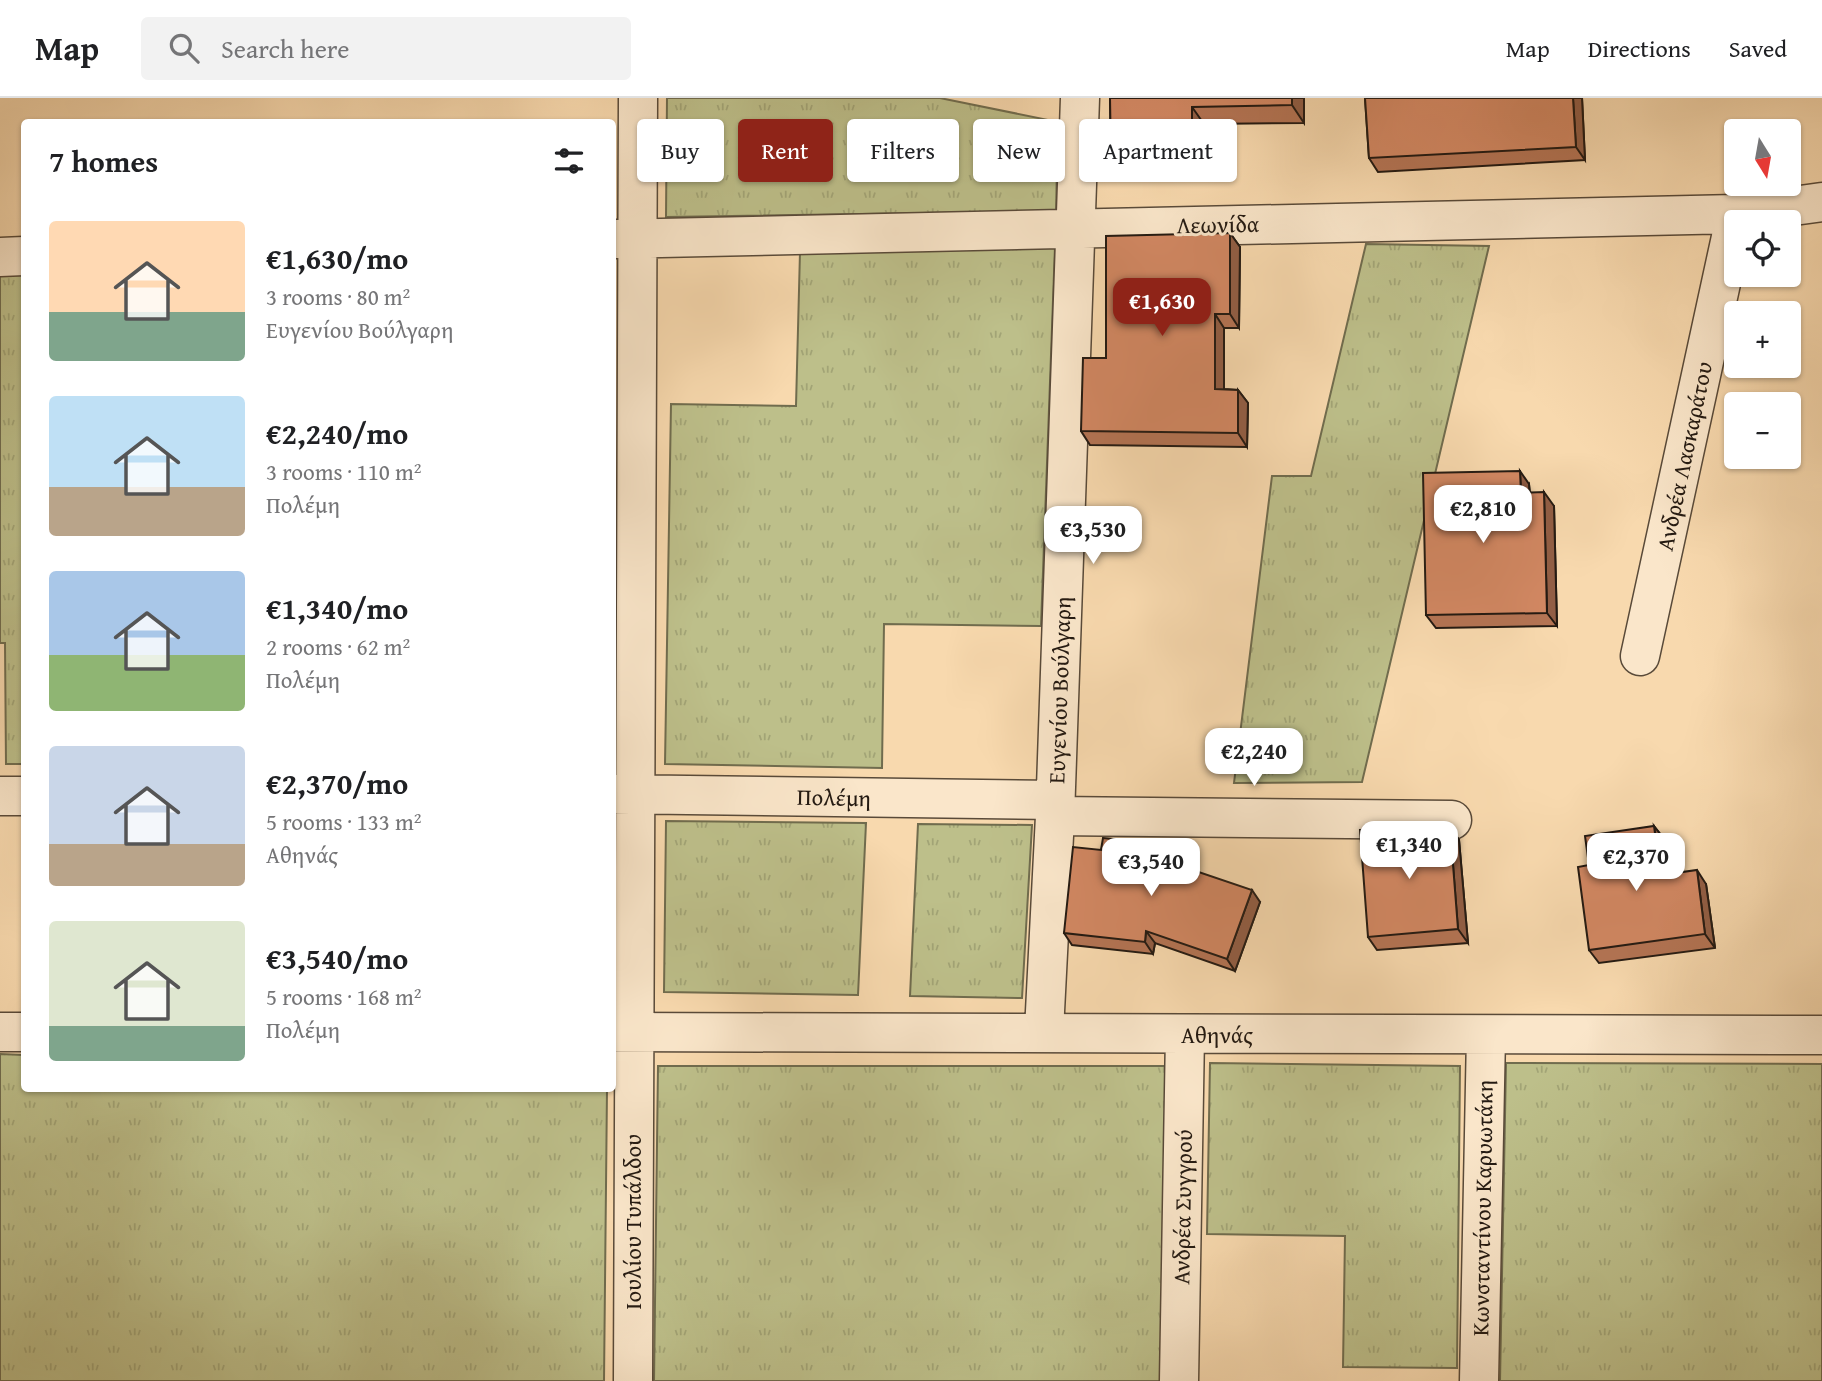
<!DOCTYPE html>
<html lang="en">
<head>
<meta charset="utf-8">
<style>
	:root { --surface:#fff; --page:#f2f2f2; --text:#202124; --muted:#757577; --line:#e0e0e0; --accent:#8f2418 }
	body { margin:0; font-family:"Gentium Book Plus",serif; background:var(--page); color:var(--text); height:100vh; display:flex; flex-direction:column; font-size:26px; white-space:nowrap }
	* { box-sizing:border-box; margin:0 }
	p { font-size:23px; color:var(--muted) }
	.icon { flex:none; width:38px; height:38px; fill:none; stroke:currentColor; stroke-width:2; stroke-linecap:round; stroke-linejoin:round }
	.map { position:relative; flex:1; overflow:hidden }
	.sheet { position:absolute; left:21px; top:21px; width:595px; height:973px; display:flex; flex-direction:column; background:var(--surface); border-radius:7px; box-shadow:0 2px 5px #0004 }
	.sheet>* { flex:none }
	.banner { position:absolute; left:637px; top:21px; width:665px; height:63px; display:flex; gap:14px }
	.needle { width:46px; rotate:169deg }
	.buttons { position:absolute; left:1724px; top:21px; display:grid; gap:14px }
	.buttons a { display:grid; place-items:center; width:77px; height:77px; border-radius:7px; background:var(--surface); box-shadow:0 2px 5px #0004; font-size:35px }
	.price { position:absolute; translate:-50% -60px; padding:0 16px; border-radius:14px; background:#fff; color:#222; font-size:23px; line-height:46px; filter:drop-shadow(0 2px 4px #0008) }
	.price::after { content:''; position:absolute; left:50%; top:42px; width:21px; height:16px; margin-left:-10px; background:inherit; clip-path:polygon(0 0,100% 0,50% 100%) }
	.price.selected { background:var(--accent); color:#fff }
	ul { padding:0; list-style:none }
	li { display:flex; align-items:center; gap:21px; height:175px; padding:0 28px }
	li span { display:grid; place-items:center; flex:none; width:196px; height:140px; border-radius:7px; color:#555 }
	li>.icon { margin-inline-start:auto }
	span .icon { width:84px; height:84px; fill:#fffc; stroke-width:1 }
	li b { font-size:30px }
	h2 { display:flex; justify-content:space-between; align-items:center; height:84px; padding:0 28px; font-size:30px }
	.chip { padding:0 24px; border-radius:7px; background:var(--surface); box-shadow:0 2px 5px #0004; font-size:24px; line-height:63px }
	.chip.selected { background:var(--accent); color:#fff }
	header { display:flex; align-items:center; gap:42px; box-sizing:border-box; height:98px; padding:0 35px; background:var(--surface); border-bottom:2px solid var(--line) }
	header strong { font-size:33px }
	nav { display:flex; gap:38px; margin-inline-start:auto; font-size:24px }
	.search { width:490px; height:63px; background:var(--page); display:flex; align-items:center; gap:18px; box-sizing:border-box; padding:0 24px; border-radius:7px; color:var(--muted); font-size:26px }
	.map>svg:first-child { display:block }
	.grass { fill:url(#grass-tufts); stroke:#706c4e; stroke-width:2 }
	.lines { fill:none; stroke-linecap:round; stroke-linejoin:round }
	.minor-casing { stroke:#594a39; stroke-width:41 }
	.minor { stroke:#fae6ca; stroke-width:38 }
	.wall { fill:#b47454; stroke:#241a12; stroke-width:2 }
	.shaded-wall { fill:#925e45; stroke:#241a12; stroke-width:2 }
	.building { fill:#d18762; stroke:#241a12; stroke-width:2 }
	.labels { text-anchor:middle; dominant-baseline:central; stroke-width:6; stroke-linejoin:round; paint-order:stroke }
	.street-label { font-size:23px; fill:#241a12; stroke:#fae6ca }
</style>
</head>
<body>
<header>
<strong>Map</strong>
<div class="search"><svg class="icon" aria-label="search" viewBox="0 0 24 24"><circle cx="10" cy="10" r="6"/><path d="M15 15l6 6"/></svg>Search here</div>
<nav><a>Map</a><a>Directions</a><a>Saved</a></nav>
</header>
<div class="map">
<svg width="1822" height="1283" viewBox="0 0 1822 1283">
	<defs>
		<pattern id="grass-tufts" width="24" height="20" patternUnits="userSpaceOnUse" patternTransform="scale(1.75)"><rect width="24" height="20" fill="#bdbf8a"/><path d="M3 7l-1-3M5 7V3M7 7l1-3M15 17l-1-3M17 17v-4M19 17l1-3" fill="none" stroke="#a2a476"/></pattern>
	</defs>
	<rect width="100%" height="100%" fill="#f8d9ae"/>
	<filter id="stains"><feTurbulence type="fractalNoise" baseFrequency=".00286" numOctaves="4"/><feColorMatrix values="0 0 0 0 .2 0 0 0 0 .09 0 0 0 0 .02 0 0 0 .5 -.17"/></filter>
	<radialGradient id="worn" r=".72"><stop offset=".6" stop-color="#630" stop-opacity="0"/><stop offset="1" stop-color="#630" stop-opacity=".3"/></radialGradient>
	<path class="grass" d="M 667,0 L 940,0 L 1058,24 L 1056,113 L 666,119 Z
		M 1366,146 L 1489,148 L 1362,684 L 1234,685 L 1272,378 L 1311,378 Z
		M 1055,148 L 1041,528 L 884,526 L 882,670 L 665,666 L 671,306 L 796,308 L 800,154 Z
		M 612,160 L 615,160 L 613,396 Z
		M 0,174 L 24,174 L 24,666 L 6,666 L 5,545 L 0,545 Z
		M 666,723 L 866,725 L 858,897 L 664,894 Z
		M 918,726 L 1032,727 L 1022,900 L 910,898 Z
		M 0,956 L 24,957 L 24,990 L 607,991 L 604,1283 L 0,1283 Z
		M 1210,965 L 1460,968 L 1457,1270 L 1343,1269 L 1345,1138 L 1207,1136 Z
		M 1506,965 L 1822,966 L 1822,1283 L 1500,1283 Z
		M 658,968 L 1167,968 L 1164,1283 L 654,1283 Z"/>
	<g class="lines">
		<g class="minor-casing">
			<path id="minor" d="M 615,141 L 1736,116 L 1822,104
				M 0,159 L 24,158
				M 1640,558 L 1736,116
				M 612,696 L 1056,702
				M 0,698 L 24,698
				M 1055,718 L 1452,722
				M 1044,933 L 1055,718 L 1080,0
				M 0,934 L 24,934
				M 612,934 L 1822,937
				M 633,1283 L 638,0
				M 1179,1283 L 1185,936
				M 1479,1283 L 1486,937"/>
		</g>
		<use href="#minor" class="minor"/>
	</g>
	<path class="wall" d="M 1110,0 L 1304,0 L 1304,25 L 1204,26 L 1204,76 L 1123,77 L 1111,60 Z
		M 1365,0 L 1582,0 L 1585,62 L 1378,74 L 1369,60 Z
		M 1230,135 L 1240,149 L 1239,230 L 1224,230 L 1224,291 L 1238,292 L 1248,305 L 1247,349 L 1090,347 L 1081,333 L 1106,260 Z
		M 1529,386 L 1530,394 L 1554,408 L 1557,528 L 1436,530 L 1426,517 Z
		M 1450,728 L 1459,742 L 1468,845 L 1377,852 L 1368,839 Z
		M 1654,728 L 1664,741 L 1668,776 L 1706,786 L 1715,850 L 1599,865 L 1589,852 Z
		M 1101,752 L 1183,759 L 1182,768 L 1260,804 L 1235,873 L 1155,845 L 1153,856 L 1072,847 L 1064,835 Z"/>
	<path class="shaded-wall" d="M 1292,0 L 1304,0 L 1304,25 L 1292,7 Z
		M 1573,0 L 1582,0 L 1585,62 L 1576,49 Z
		M 1192,9 L 1204,26 L 1204,76 L 1192,58 Z
		M 1230,135 L 1240,149 L 1239,230 L 1230,216 Z
		M 1215,216 L 1224,230 L 1224,304 L 1215,291 Z
		M 1238,292 L 1248,305 L 1247,349 L 1238,335 Z
		M 1520,373 L 1529,386 L 1530,408 L 1521,395 Z
		M 1544,394 L 1554,408 L 1557,528 L 1547,515 Z
		M 1450,728 L 1459,742 L 1468,845 L 1458,831 Z
		M 1654,728 L 1664,741 L 1670,791 L 1661,777 Z
		M 1174,747 L 1183,759 L 1181,777 L 1172,765 Z
		M 1697,772 L 1706,786 L 1715,850 L 1705,836 Z
		M 1252,792 L 1260,804 L 1235,873 L 1227,861 Z
		M 1146,833 L 1155,845 L 1153,856 L 1145,844 Z"/>
	<path class="building" d="M 1110,0 L 1292,0 L 1292,7 L 1192,9 L 1192,58 L 1111,60 Z
		M 1365,0 L 1573,0 L 1576,49 L 1369,60 Z
		M 1230,135 L 1230,216 L 1215,216 L 1215,291 L 1238,292 L 1238,335 L 1081,333 L 1083,260 L 1106,260 L 1106,138 Z
		M 1520,373 L 1521,395 L 1544,394 L 1547,515 L 1426,517 L 1423,375 Z
		M 1450,728 L 1458,831 L 1368,839 L 1360,732 Z
		M 1654,728 L 1661,777 L 1697,772 L 1705,836 L 1589,852 L 1578,769 L 1589,767 L 1585,738 Z
		M 1103,740 L 1174,747 L 1172,765 L 1252,792 L 1227,861 L 1146,833 L 1145,844 L 1064,835 L 1073,749 L 1101,752 Z"/>
	<g class="labels">
		<g class="street-label">
			<text transform="translate(1218 126) rotate(-1)">Λεωνίδα</text>
			<text transform="translate(1684 358) rotate(-78)">Ανδρέα Λασκαράτου</text>
			<text transform="translate(1059 592) rotate(-88)">Ευγενίου Βούλγαρη</text>
			<text transform="translate(834 699) rotate(1)">Πολέμη</text>
			<text x="1217" y="936">Αθηνάς</text>
			<text transform="translate(1182 1109) rotate(-89)">Ανδρέα Συγγρού</text>
			<text transform="translate(1482 1110) rotate(-89)">Κωνσταντίνου Καρυωτάκη</text>
			<text transform="translate(632 1124) rotate(-90)">Ιουλίου Τυπάλδου</text>
		</g>
	</g>
	<rect width="100%" height="100%" filter="url(#stains)"/>
	<rect width="100%" height="100%" fill="url(#worn)"/>
</svg>
<div class="buttons">
<a><svg class="needle" viewBox="-14 -14 28 28"><path d="M0-13l5 13h-10z" fill="#e53935"/><path d="M0 13l5-13h-10z" fill="#757577"/></svg></a>
<a><svg class="icon" aria-label="locate" viewBox="0 0 24 24"><circle cx="12" cy="12" r="6"/><path d="M12 2v4M12 18v4M2 12h4M18 12h4"/></svg></a>
<a>+</a>
<a>−</a>
</div>
<b class="price selected" style="left:1162px;top:240px">€1,630</b>
<b class="price" style="left:1483px;top:447px">€2,810</b>
<b class="price" style="left:1093px;top:468px">€3,530</b>
<b class="price" style="left:1254px;top:690px">€2,240</b>
<b class="price" style="left:1409px;top:783px">€1,340</b>
<b class="price" style="left:1636px;top:795px">€2,370</b>
<b class="price" style="left:1151px;top:800px">€3,540</b>
<div class="banner">
<a class="chip">Buy</a>
<a class="chip selected">Rent</a>
<a class="chip">Filters</a>
<a class="chip">New</a>
<a class="chip">Apartment</a>
</div>
<section class="sheet">
<h2>7 homes<svg class="icon" aria-label="filters" viewBox="0 0 24 24"><path d="M4 7h16M4 17h16"/><circle cx="9" cy="7" r="2"/><circle cx="15" cy="17" r="2"/></svg></h2>
<ul>
<li><span style="background:linear-gradient(#ffd9b3 65%,#7fa58c 0)"><svg class="icon" aria-label="home" viewBox="0 0 24 24"><path d="M3 11l9-7 9 7M6 9v11h12V9"/></svg></span><div><b>€1,630/mo</b><p>3 rooms · 80 m²</p><p>Ευγενίου Βούλγαρη</p></div></li>
<li><span style="background:linear-gradient(#bfe0f5 65%,#b9a48a 0)"><svg class="icon" aria-label="home" viewBox="0 0 24 24"><path d="M3 11l9-7 9 7M6 9v11h12V9"/></svg></span><div><b>€2,240/mo</b><p>3 rooms · 110 m²</p><p>Πολέμη</p></div></li>
<li><span style="background:linear-gradient(#a9c7e8 60%,#8fb573 0)"><svg class="icon" aria-label="home" viewBox="0 0 24 24"><path d="M3 11l9-7 9 7M6 9v11h12V9"/></svg></span><div><b>€1,340/mo</b><p>2 rooms · 62 m²</p><p>Πολέμη</p></div></li>
<li><span style="background:linear-gradient(#c9d6e8 70%,#b9a48a 0)"><svg class="icon" aria-label="home" viewBox="0 0 24 24"><path d="M3 11l9-7 9 7M6 9v11h12V9"/></svg></span><div><b>€2,370/mo</b><p>5 rooms · 133 m²</p><p>Αθηνάς</p></div></li>
<li><span style="background:linear-gradient(#dfe7d0 75%,#7fa58c 0)"><svg class="icon" aria-label="home" viewBox="0 0 24 24"><path d="M3 11l9-7 9 7M6 9v11h12V9"/></svg></span><div><b>€3,540/mo</b><p>5 rooms · 168 m²</p><p>Πολέμη</p></div></li>
</ul>
</section>
</div>
</body>
</html>
